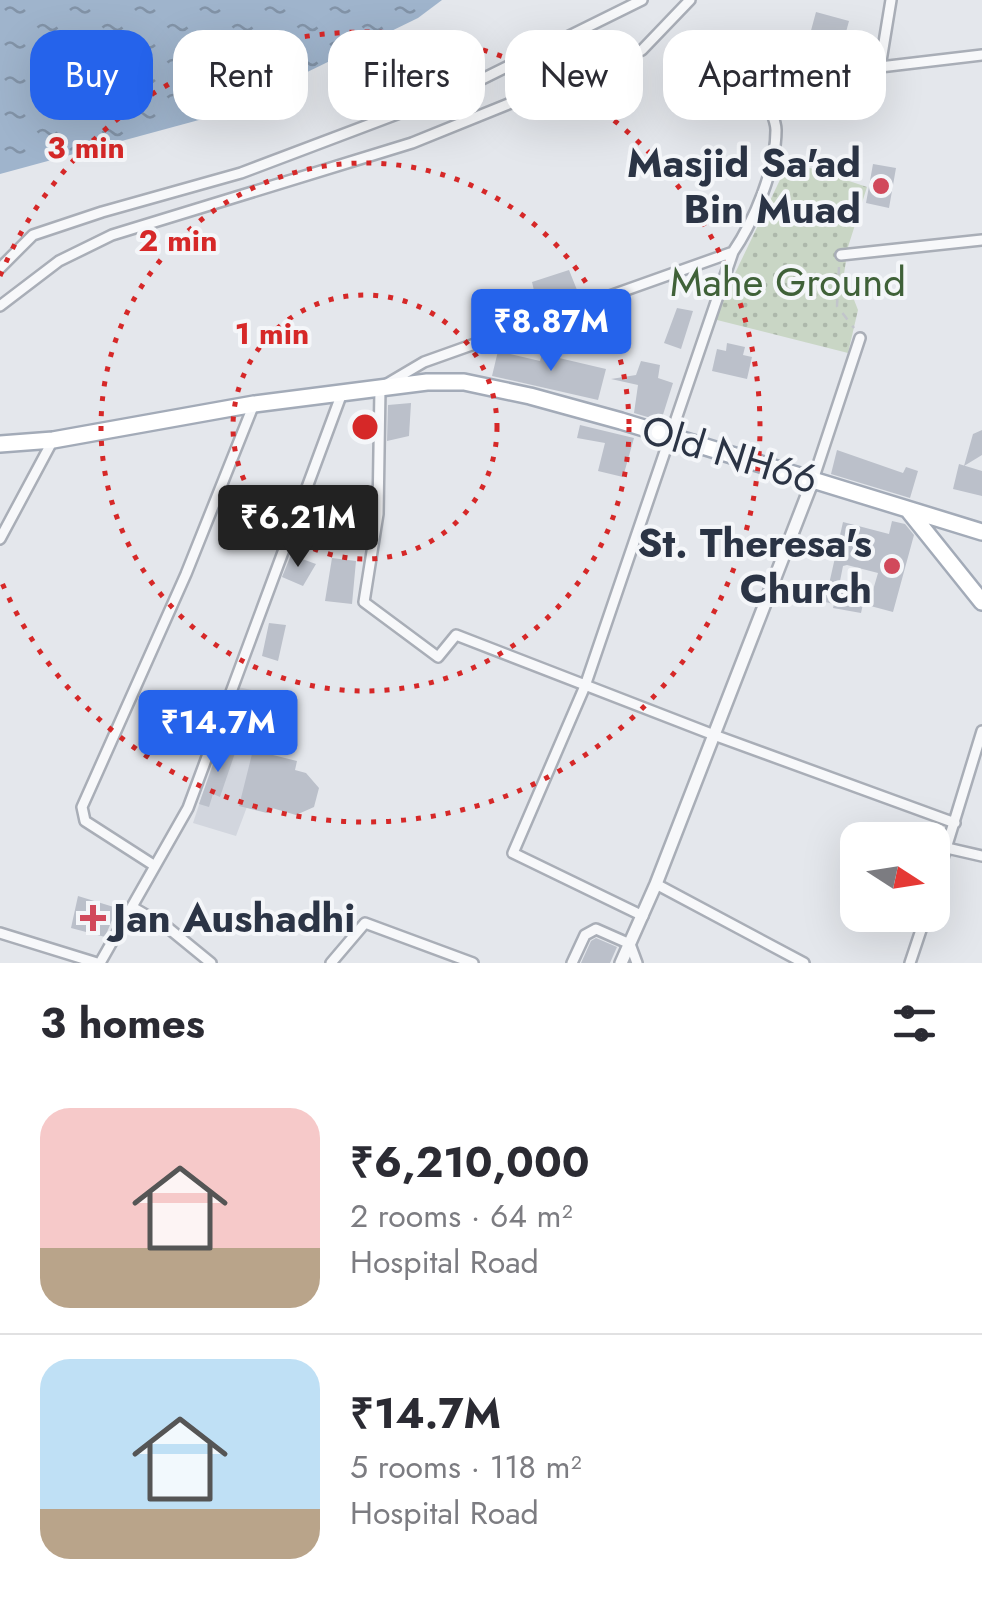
<!DOCTYPE html>
<html lang="en">
<head>
<meta charset="utf-8">
<style>
	:root { --surface:#fff; --page:#f2f2f3; --text:#2b2b33; --muted:#7c7c81; --line:#e1e1e2; --accent:#2563eb }
	body { margin:0; font-family:Jost,sans-serif; background:var(--page); color:var(--text); height:100vh; display:flex; flex-direction:column; font-size:38px; white-space:nowrap }
	* { box-sizing:border-box; margin:0 }
	p { font-size:32px; color:var(--muted) }
	.icon { flex:none; width:55px; height:55px; fill:none; stroke:currentColor; stroke-width:2; stroke-linecap:round; stroke-linejoin:round }
	.map { position:relative; height:963px; overflow:hidden }
	.drawer { display:flex; flex-direction:column; background:var(--surface); flex:1 }
	.drawer>* { flex:none }
	.hud { position:absolute; left:30px; top:30px; width:922px; height:90px; display:flex; gap:20px }
	.needle { width:65px; rotate:102deg }
	.tools { position:absolute; left:840px; top:822px; display:grid; gap:20px }
	.tools a { display:grid; place-items:center; width:110px; height:110px; border-radius:20px; background:var(--surface); box-shadow:0 10px 40px #0002; font-size:50px }
	.price { position:absolute; translate:-50% -85px; padding:0 22px; border-radius:10px; background:var(--accent); color:#fff; font-size:32px; line-height:65px; filter:drop-shadow(0 2px 5px #0008) }
	.price::after { content:''; position:absolute; left:50%; top:60px; width:30px; height:22px; margin-left:-15px; background:inherit; clip-path:polygon(0 0,100% 0,50% 100%) }
	.price.on { background:#222; color:#fff }
	ul { padding:0; list-style:none }
	li { display:flex; align-items:center; gap:30px; height:250px; padding:0 40px }
	li+li { border-top:2px solid var(--line) }
	li span { display:grid; place-items:center; flex:none; width:280px; height:200px; border-radius:30px; color:#555 }
	li>.icon { margin-inline-start:auto }
	span .icon { width:120px; height:120px; fill:#fffc; stroke-width:1 }
	li b { font-size:42px }
	h2 { display:flex; justify-content:space-between; align-items:center; height:120px; padding:0 40px; font-size:42px }
	.pill { padding:0 35px; border-radius:30px; background:var(--surface); box-shadow:0 10px 40px #0002; font-size:35px; line-height:90px }
	.pill.on { background:var(--accent); color:#fff }
	.map>svg:first-child { display:block }
	.built { fill:#d2d6de }
	.grass { fill:url(#grass-dots) }
	.water { fill:url(#water-ripples) }
	.building { fill:#bbc0ca; fill-rule:evenodd }
	.lines { fill:none; stroke-linecap:round; stroke-linejoin:round }
	.minor-casing { stroke:#a9aeb7; stroke-width:14 }
	.tertiary-casing { stroke:#a9aeb7; stroke-width:16 }
	.primary-casing { stroke:#a3abb8; stroke-width:20 }
	.path { stroke:#c2c5cb; stroke-width:2.5; stroke-dasharray:8 8; stroke-linecap:butt }
	.minor { stroke:#f7f8fa; stroke-width:9 }
	.tertiary { stroke:#f7f8fa; stroke-width:11 }
	.primary { stroke:#fff; stroke-width:15 }
	.ring { fill:none; stroke:#d62828; stroke-width:5; stroke-dasharray:5 10 }
	.poi-dot { fill:#d1495b; stroke:#f4f6f9; stroke-width:4 }
	.labels { text-anchor:middle; dominant-baseline:central; stroke-width:8; stroke-linejoin:round; paint-order:stroke }
	.poi-label { font-size:40px; font-weight:bold; fill:#2b3445; stroke:#f4f6f9; text-anchor:end }
	.park-label { font-size:40px; fill:#3f6138; stroke:#f4f6f9 }
	.street-label { font-size:40px; fill:#2b3445; stroke:#f4f6f9 }
	.centre { fill:#d62828; stroke:#f4f6f9; stroke-width:5 }
	.ring-label { font-size:30px; text-anchor:middle; font-weight:bold; fill:#d62828; stroke:#f4f6f9; stroke-width:8; stroke-linejoin:round; paint-order:stroke }
</style>
</head>
<body>
<div class="map">
<svg width="982" height="963" viewBox="0 0 982 963">
	<defs>
		<pattern id="grass-dots" width="8" height="8" patternUnits="userSpaceOnUse" patternTransform="scale(2.5)"><rect width="8" height="8" fill="#c9d6c5"/><path d="M2 2h.1M6 6h.1" fill="none" stroke="#adb8ab" stroke-width="1.8" stroke-linecap="round"/></pattern>
		<pattern id="water-ripples" width="26" height="14" patternUnits="userSpaceOnUse" patternTransform="scale(2.5)"><rect width="26" height="14" fill="#9fb4cc"/><path d="M2 4q2-2 4 0t4 0M15 11q2-2 4 0t4 0" fill="none" stroke="#8293a7"/></pattern>
	</defs>
	<rect width="100%" height="100%" fill="#e4e7ec"/>
	<path class="built" d="M 238,687 L 288,698 L 236,836 L 193,823 Z"/>
	<path class="grass" d="M 789,161 L 867,187 L 848,247 L 844,274 L 858,310 L 848,353 L 713,319 Z"/>
	<path class="water" d="M 0,0 L 442,0 L 418,18 L 221,114 L 0,174 Z"/>
	<path class="building" d="M 816,12 L 849,21 L 839,58 L 806,49 Z
		M 873,164 L 896,168 L 889,208 L 866,203 Z
		M 569,270 L 579,295 L 539,312 L 532,282 Z
		M 677,308 L 693,311 L 681,349 L 664,343 Z
		M 605,320 L 607,343 L 584,346 L 585,322 Z
		M 727,343 L 745,347 L 743,355 L 752,357 L 747,379 L 712,371 L 717,349 L 726,351 Z
		M 498,351 L 540,361 L 542,354 L 606,369 L 598,400 L 492,376 Z
		M 641,361 L 660,365 L 658,378 L 673,383 L 661,421 L 634,413 L 638,385 L 611,379 L 636,375 Z
		M 411,403 L 409,436 L 387,441 L 388,405 Z
		M 580,425 L 634,438 L 623,477 L 598,471 L 605,443 L 577,438 Z
		M 982,430 L 982,455 L 964,466 L 973,434 Z
		M 837,450 L 903,473 L 906,467 L 918,471 L 910,498 L 831,474 Z
		M 959,464 L 982,471 L 982,496 L 953,489 Z
		M 892,521 L 905,524 L 914,535 L 893,612 L 863,604 L 861,613 L 833,608 L 834,604 L 825,602 L 843,522 L 889,534 ZM 847,565 L 878,573 L 871,597 L 838,591 L 843,566 Z
		M 291,555 L 316,564 L 303,586 L 282,577 Z
		M 332,558 L 356,561 L 352,604 L 325,601 Z
		M 269,623 L 286,625 L 278,661 L 262,656 Z
		M 220,745 L 236,750 L 220,797 L 213,794 L 209,807 L 199,804 Z
		M 253,750 L 297,761 L 295,770 L 306,773 L 319,788 L 314,807 L 296,815 L 272,808 L 267,813 L 239,806 Z
		M 78,896 L 117,908 L 105,937 L 71,928 Z
		M 596,938 L 617,947 L 610,963 L 581,963 L 591,941 Z"/>
	<g class="lines">
		<g class="minor-casing">
			<path id="minor" d="M 880,67 L 982,55
				M 733,252 L 424,362 L 380,388 L 378,514 L 364,602 L 438,657 L 456,635 L 714,735 L 955,823
				M 841,255 L 982,240
				M 0,268 L 33,235 L 102,212 L 241,173 L 458,91 L 642,0
				M 0,306 L 59,261 L 112,235 L 412,143 L 642,50 L 690,0
				M 813,480 L 860,338
				M 0,539 L 53,440
				M 947,848 L 982,856
				M 155,866 L 85,821 L 82,807 L 186,574 L 254,404
				M 656,884 L 804,963
				M 932,894 L 982,731
				M 132,907 L 167,927 L 211,963
				M 643,916 L 513,853 L 585,686 L 733,252 C 754,221 776,169 776,130 C 776,117 766,106 766,92 L 779,84 L 857,95 L 870,92 L 880,67 L 891,0
				M 0,933 L 97,963
				M 100,963 L 188,808 L 342,393
				M 331,963 L 365,923 L 473,963
				M 572,963 L 585,935 L 596,929 L 630,944 L 637,963
				M 910,963 L 926,915"/>
		</g>
		<g class="tertiary-casing">
			<path id="tertiary" d="M 621,963 L 656,884 L 813,480"/>
		</g>
		<g class="primary-casing">
			<path id="primary" d="M 0,444 L 53,440 L 254,404 L 427,382 L 464,382 L 530,396 L 621,421 L 982,532
				M 909,511 L 982,602"/>
		</g>
		<path class="path" d="M 839,267 L 837,306 L 854,328"/>
		<use href="#minor" class="minor"/>
		<use href="#tertiary" class="tertiary"/>
		<use href="#primary" class="primary"/>
	</g>
	<g class="ring">
		<circle cx="365" cy="427" r="132"/>
		<circle cx="365" cy="427" r="264"/>
		<path d="M0 276A395 395 0 1 1 0 578"/>
	</g>
	<g class="poi-dot">
		<circle cx="881" cy="186" r="10"/>
		<circle cx="892" cy="566" r="10"/>
		<path d="M88 903h10v10h10v10h-10v10h-10v-10h-10v-10h10z"/>
	</g>
	<g class="labels">
		<g class="poi-label">
			<text x="861" y="163">Masjid Sa'ad<tspan x="861" dy="46">Bin Muad</tspan></text>
			<text x="872" y="543">St. Theresa's<tspan x="872" dy="46">Church</tspan></text>
			<text x="113" y="918" text-anchor="start">Jan Aushadhi</text>
		</g>
		<g class="park-label">
			<text x="788" y="282">Mahe Ground</text>
		</g>
		<g class="street-label">
			<text transform="translate(730 454) rotate(17)">Old NH66</text>
		</g>
	</g>
	<circle cx="365" cy="427" r="15" class="centre"/>
	<g class="ring-label">
		<text x="86" y="158">3 min</text>
		<text x="178" y="251">2 min</text>
		<text x="272" y="344">1 min</text>
	</g>
</svg>
<div class="tools">
<a><svg class="needle" viewBox="-14 -14 28 28"><path d="M0-13l5 13h-10z" fill="#e53935"/><path d="M0 13l5-13h-10z" fill="#7c7c81"/></svg></a>
</div>
<b class="price" style="left:551px;top:374px">₹8.87M</b>
<b class="price on" style="left:298px;top:570px">₹6.21M</b>
<b class="price" style="left:218px;top:775px">₹14.7M</b>
<div class="hud">
<a class="pill on">Buy</a>
<a class="pill">Rent</a>
<a class="pill">Filters</a>
<a class="pill">New</a>
<a class="pill">Apartment</a>
</div>
</div>
<section class="drawer">
<h2>3 homes<svg class="icon" aria-label="filters" viewBox="0 0 24 24"><path d="M4 7h16M4 17h16"/><circle cx="9" cy="7" r="2"/><circle cx="15" cy="17" r="2"/></svg></h2>
<ul>
<li><span style="background:linear-gradient(#f6c9c9 70%,#b9a48a 0)"><svg class="icon" aria-label="home" viewBox="0 0 24 24"><path d="M3 11l9-7 9 7M6 9v11h12V9"/></svg></span><div><b>₹6,210,000</b><p>2 rooms · 64 m²</p><p>Hospital Road</p></div></li>
<li><span style="background:linear-gradient(#bfe0f5 75%,#b9a48a 0)"><svg class="icon" aria-label="home" viewBox="0 0 24 24"><path d="M3 11l9-7 9 7M6 9v11h12V9"/></svg></span><div><b>₹14.7M</b><p>5 rooms · 118 m²</p><p>Hospital Road</p></div></li>
</ul>
</section>
</body>
</html>
